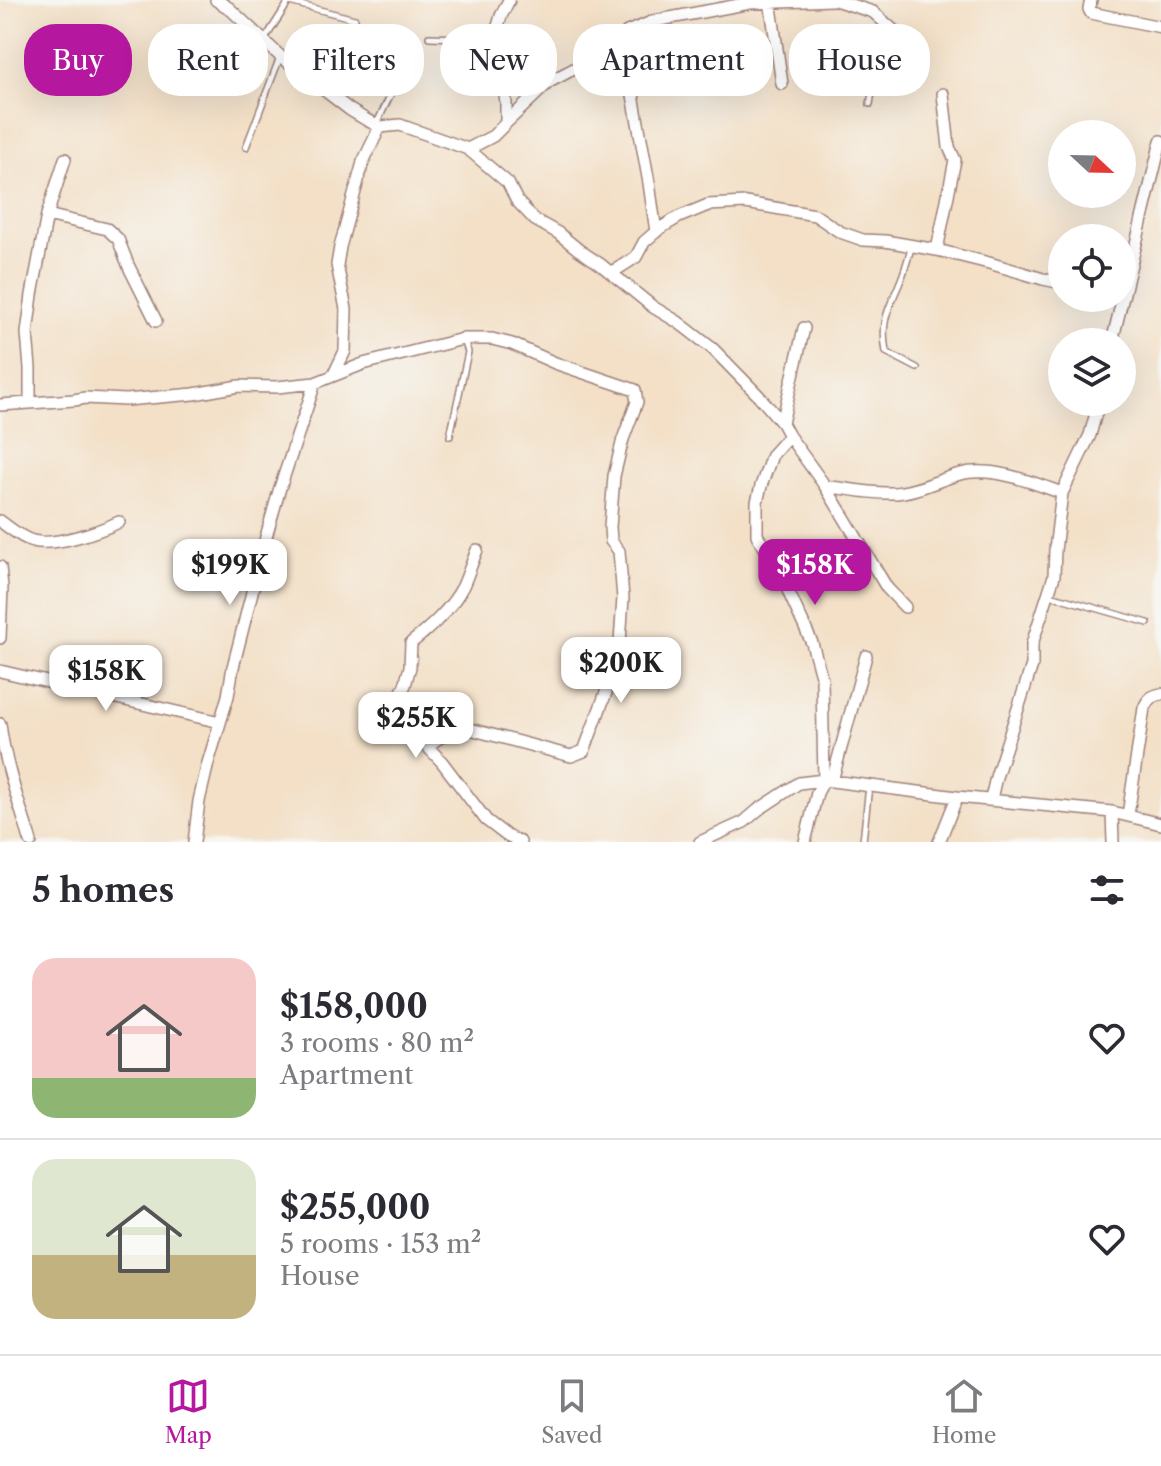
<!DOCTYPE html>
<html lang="en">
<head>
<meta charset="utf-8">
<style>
	:root { --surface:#fff; --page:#f2f2f3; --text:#2b2b33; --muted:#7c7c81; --line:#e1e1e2; --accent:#b5179e }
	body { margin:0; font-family:"Libre Caslon Text",serif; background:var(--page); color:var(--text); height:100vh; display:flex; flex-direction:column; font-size:30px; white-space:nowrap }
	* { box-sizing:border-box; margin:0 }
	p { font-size:26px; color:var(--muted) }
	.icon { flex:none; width:44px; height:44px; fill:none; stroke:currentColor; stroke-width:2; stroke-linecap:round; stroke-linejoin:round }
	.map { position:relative; height:842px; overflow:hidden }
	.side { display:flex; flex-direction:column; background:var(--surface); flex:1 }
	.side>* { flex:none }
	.guide { position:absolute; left:24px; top:24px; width:1114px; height:72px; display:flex; gap:16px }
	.needle { width:52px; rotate:112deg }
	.fabs { position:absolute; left:1048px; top:120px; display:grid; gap:16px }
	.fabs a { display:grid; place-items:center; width:88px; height:88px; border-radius:50%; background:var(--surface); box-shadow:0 8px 32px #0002; font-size:40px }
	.price { position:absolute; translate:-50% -68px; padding:0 18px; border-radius:16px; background:#fff; color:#222; font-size:26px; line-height:52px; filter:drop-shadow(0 2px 4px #0008) }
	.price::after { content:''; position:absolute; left:50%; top:48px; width:24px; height:18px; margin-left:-12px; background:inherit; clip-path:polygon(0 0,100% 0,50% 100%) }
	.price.active { background:var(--accent); color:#fff }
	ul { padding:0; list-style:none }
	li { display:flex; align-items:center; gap:24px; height:200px; padding:0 32px }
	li+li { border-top:2px solid var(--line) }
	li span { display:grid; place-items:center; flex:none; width:224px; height:160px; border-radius:24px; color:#555 }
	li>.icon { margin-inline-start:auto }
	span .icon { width:96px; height:96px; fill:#fffc; stroke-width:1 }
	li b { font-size:34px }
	h2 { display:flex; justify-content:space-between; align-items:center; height:96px; padding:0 32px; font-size:34px }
	.tag { padding:0 28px; border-radius:32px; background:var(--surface); box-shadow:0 8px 32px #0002; font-size:28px; line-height:72px }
	.tag.active { background:var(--accent); color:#fff }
	.tab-bar { display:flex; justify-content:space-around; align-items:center; height:112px; border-top:2px solid var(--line); background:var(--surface); font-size:22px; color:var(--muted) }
	.tab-bar a { display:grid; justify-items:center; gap:4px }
	.tab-bar .active { color:var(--accent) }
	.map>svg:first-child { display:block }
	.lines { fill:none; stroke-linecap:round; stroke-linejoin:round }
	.lane-casing { stroke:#9e8079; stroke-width:8 }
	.street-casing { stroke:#9e8079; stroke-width:14 }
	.lane { stroke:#fff; stroke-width:5 }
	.street { stroke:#fff; stroke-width:11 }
</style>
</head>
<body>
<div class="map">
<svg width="1161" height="842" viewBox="0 0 1161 842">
	<rect width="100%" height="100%" fill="#f6f6f2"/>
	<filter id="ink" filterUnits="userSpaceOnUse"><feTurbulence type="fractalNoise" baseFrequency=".0125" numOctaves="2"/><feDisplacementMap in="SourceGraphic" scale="16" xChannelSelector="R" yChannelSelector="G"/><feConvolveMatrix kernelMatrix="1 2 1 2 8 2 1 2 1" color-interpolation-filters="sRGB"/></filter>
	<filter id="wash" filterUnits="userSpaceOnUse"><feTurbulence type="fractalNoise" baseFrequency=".006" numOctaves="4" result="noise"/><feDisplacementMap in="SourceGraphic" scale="32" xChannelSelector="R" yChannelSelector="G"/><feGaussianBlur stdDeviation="1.8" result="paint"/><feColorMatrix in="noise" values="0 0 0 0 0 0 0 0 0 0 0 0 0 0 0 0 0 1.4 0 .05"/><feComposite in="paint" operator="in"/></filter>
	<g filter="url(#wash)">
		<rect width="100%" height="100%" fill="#f3e0c7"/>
	</g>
	<g filter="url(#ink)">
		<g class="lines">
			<g class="lane-casing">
				<path id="lane" d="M 289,2 L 355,19
					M 429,37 L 492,39
					M 265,39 L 290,0
					M 870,104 L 884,23
					M 376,125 L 399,77
					M 246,147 L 280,57
					M 912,246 C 908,257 906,267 902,277 C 890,308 880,317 886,352 L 917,368
					M 450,436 L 468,352 L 464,340
					M 1050,595 L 1148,623
					M 863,841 L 869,786"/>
			</g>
			<g class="street-casing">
				<path id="street" d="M 216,0 L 229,8 L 280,56 L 350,110 L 365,119 L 380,127 L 400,125 L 468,149 L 508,183 L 517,201 L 535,220 L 558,233 L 579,250 L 600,264 L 653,307 L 678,322 L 713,349 L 759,396 L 782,423 L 789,436 L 825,486 L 887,588 L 905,607
					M 770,0 L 782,84
					M 835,0 L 873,12 L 900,36
					M 1091,0 L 1089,9 L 1091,13 L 1161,27
					M 615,47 L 633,95 L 649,183 L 656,232
					M 506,123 L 549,82 L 615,47 L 627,32 L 654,21 L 750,3 L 832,0
					M 468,149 L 493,136 L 506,123 L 506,103 L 503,78 L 494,39 L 501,16 L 509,0
					M 47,215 L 107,229 L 118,239 L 129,267 L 156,321
					M 937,250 L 955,160 L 949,147 L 943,94
					M 611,273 L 636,257 L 644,242 L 659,229 L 679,217 L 708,205 L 746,203 L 815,215 L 840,232 L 863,240 L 885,241 L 937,250 L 989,263 L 1043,279 L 1062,283
					M 1112,342 L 1161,141
					M 334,374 L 345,351 L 346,309 L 337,265 L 340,247 L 363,162 L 380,127
					M 30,402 L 30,368 L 27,333 L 32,295 L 47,215 L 65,159
					M 0,405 L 74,400 L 85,398 L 126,400 L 194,394 L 239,386 L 277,387 L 315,383 L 363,364 L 463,339 L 492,339 L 512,344 L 555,363 L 635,390 L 637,402 L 623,439 L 614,476 L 610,527 L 611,541 L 619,551 L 623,598 L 620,642 L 613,674 L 584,751 L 571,756 L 470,729 L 450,731 L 427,746
					M 782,423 L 804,328
					M 789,436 L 772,455 L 761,486 L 757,502 L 757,535 L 765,548 L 779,563 L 789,593 L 812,643 L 822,679 L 824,780 L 817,793 L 805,842
					M 825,486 C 848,489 872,494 894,493 C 916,492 938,480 960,474 C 993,466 1031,482 1062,493
					M 0,521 C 10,528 21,538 33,541 C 54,547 100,531 119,522
					M 477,550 C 472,562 468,575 463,586 C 451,609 431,627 411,643 L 410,667 L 405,685 L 396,705 L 396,725 L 427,746 L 442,762 L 486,820 L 507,836 L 520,842
					M 0,567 L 2,587 L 0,638
					M 0,671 L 220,722
					M 0,724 C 5,765 19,803 31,842
					M 832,781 L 866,656
					M 991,799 L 996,777 L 1032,665 L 1032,644 L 1054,576 L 1055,550 L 1062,493 L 1090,435 L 1099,402
					M 1112,812 L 1113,842
					M 1128,815 L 1144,708 C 1148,699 1151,696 1161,694
					M 194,842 L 199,801 L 208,763 L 228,696 L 233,667 L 266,537 L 279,491 L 315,383
					M 700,842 L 744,822 L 758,810 L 799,783 L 824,780 L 957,797 L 1112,812 L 1161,824
					M 939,842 L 957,797"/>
			</g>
			<use href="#lane" class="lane"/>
			<use href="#street" class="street"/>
		</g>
	</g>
</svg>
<div class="fabs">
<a><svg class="needle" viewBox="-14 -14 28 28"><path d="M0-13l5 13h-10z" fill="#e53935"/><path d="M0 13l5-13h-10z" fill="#7c7c81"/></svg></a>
<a><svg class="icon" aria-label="locate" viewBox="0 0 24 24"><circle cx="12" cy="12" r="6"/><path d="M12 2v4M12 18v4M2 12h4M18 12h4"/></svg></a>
<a><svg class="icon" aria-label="layers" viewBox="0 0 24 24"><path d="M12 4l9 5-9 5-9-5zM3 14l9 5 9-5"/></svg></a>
</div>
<b class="price" style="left:230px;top:607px">$199K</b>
<b class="price active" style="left:815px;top:607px">$158K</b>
<b class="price" style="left:621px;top:705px">$200K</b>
<b class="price" style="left:106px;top:713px">$158K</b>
<b class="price" style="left:416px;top:760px">$255K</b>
<div class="guide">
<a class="tag active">Buy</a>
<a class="tag">Rent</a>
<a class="tag">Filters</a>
<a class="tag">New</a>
<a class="tag">Apartment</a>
<a class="tag">House</a>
</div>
</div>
<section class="side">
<h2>5 homes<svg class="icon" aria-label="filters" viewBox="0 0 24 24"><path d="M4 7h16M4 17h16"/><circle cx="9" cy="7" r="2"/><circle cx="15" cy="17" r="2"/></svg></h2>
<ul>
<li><span style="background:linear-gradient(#f6c9c9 75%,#8fb573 0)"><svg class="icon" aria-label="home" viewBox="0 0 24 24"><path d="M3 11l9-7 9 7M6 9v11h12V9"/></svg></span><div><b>$158,000</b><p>3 rooms · 80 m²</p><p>Apartment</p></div><svg class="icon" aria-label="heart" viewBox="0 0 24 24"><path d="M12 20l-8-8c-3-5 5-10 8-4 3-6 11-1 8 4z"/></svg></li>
<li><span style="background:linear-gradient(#dfe7d0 60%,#c2b280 0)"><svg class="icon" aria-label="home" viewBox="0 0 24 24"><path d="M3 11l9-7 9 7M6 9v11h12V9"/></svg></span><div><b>$255,000</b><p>5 rooms · 153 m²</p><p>House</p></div><svg class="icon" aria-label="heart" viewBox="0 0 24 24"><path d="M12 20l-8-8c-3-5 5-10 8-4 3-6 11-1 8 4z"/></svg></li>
</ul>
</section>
<nav class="tab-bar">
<a class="active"><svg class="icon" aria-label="map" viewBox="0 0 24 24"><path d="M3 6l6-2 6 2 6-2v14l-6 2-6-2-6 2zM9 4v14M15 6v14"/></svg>Map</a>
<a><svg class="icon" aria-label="saved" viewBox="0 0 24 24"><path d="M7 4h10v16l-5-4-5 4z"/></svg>Saved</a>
<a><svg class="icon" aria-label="home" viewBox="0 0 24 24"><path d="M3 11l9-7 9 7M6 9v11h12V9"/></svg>Home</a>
</nav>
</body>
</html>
